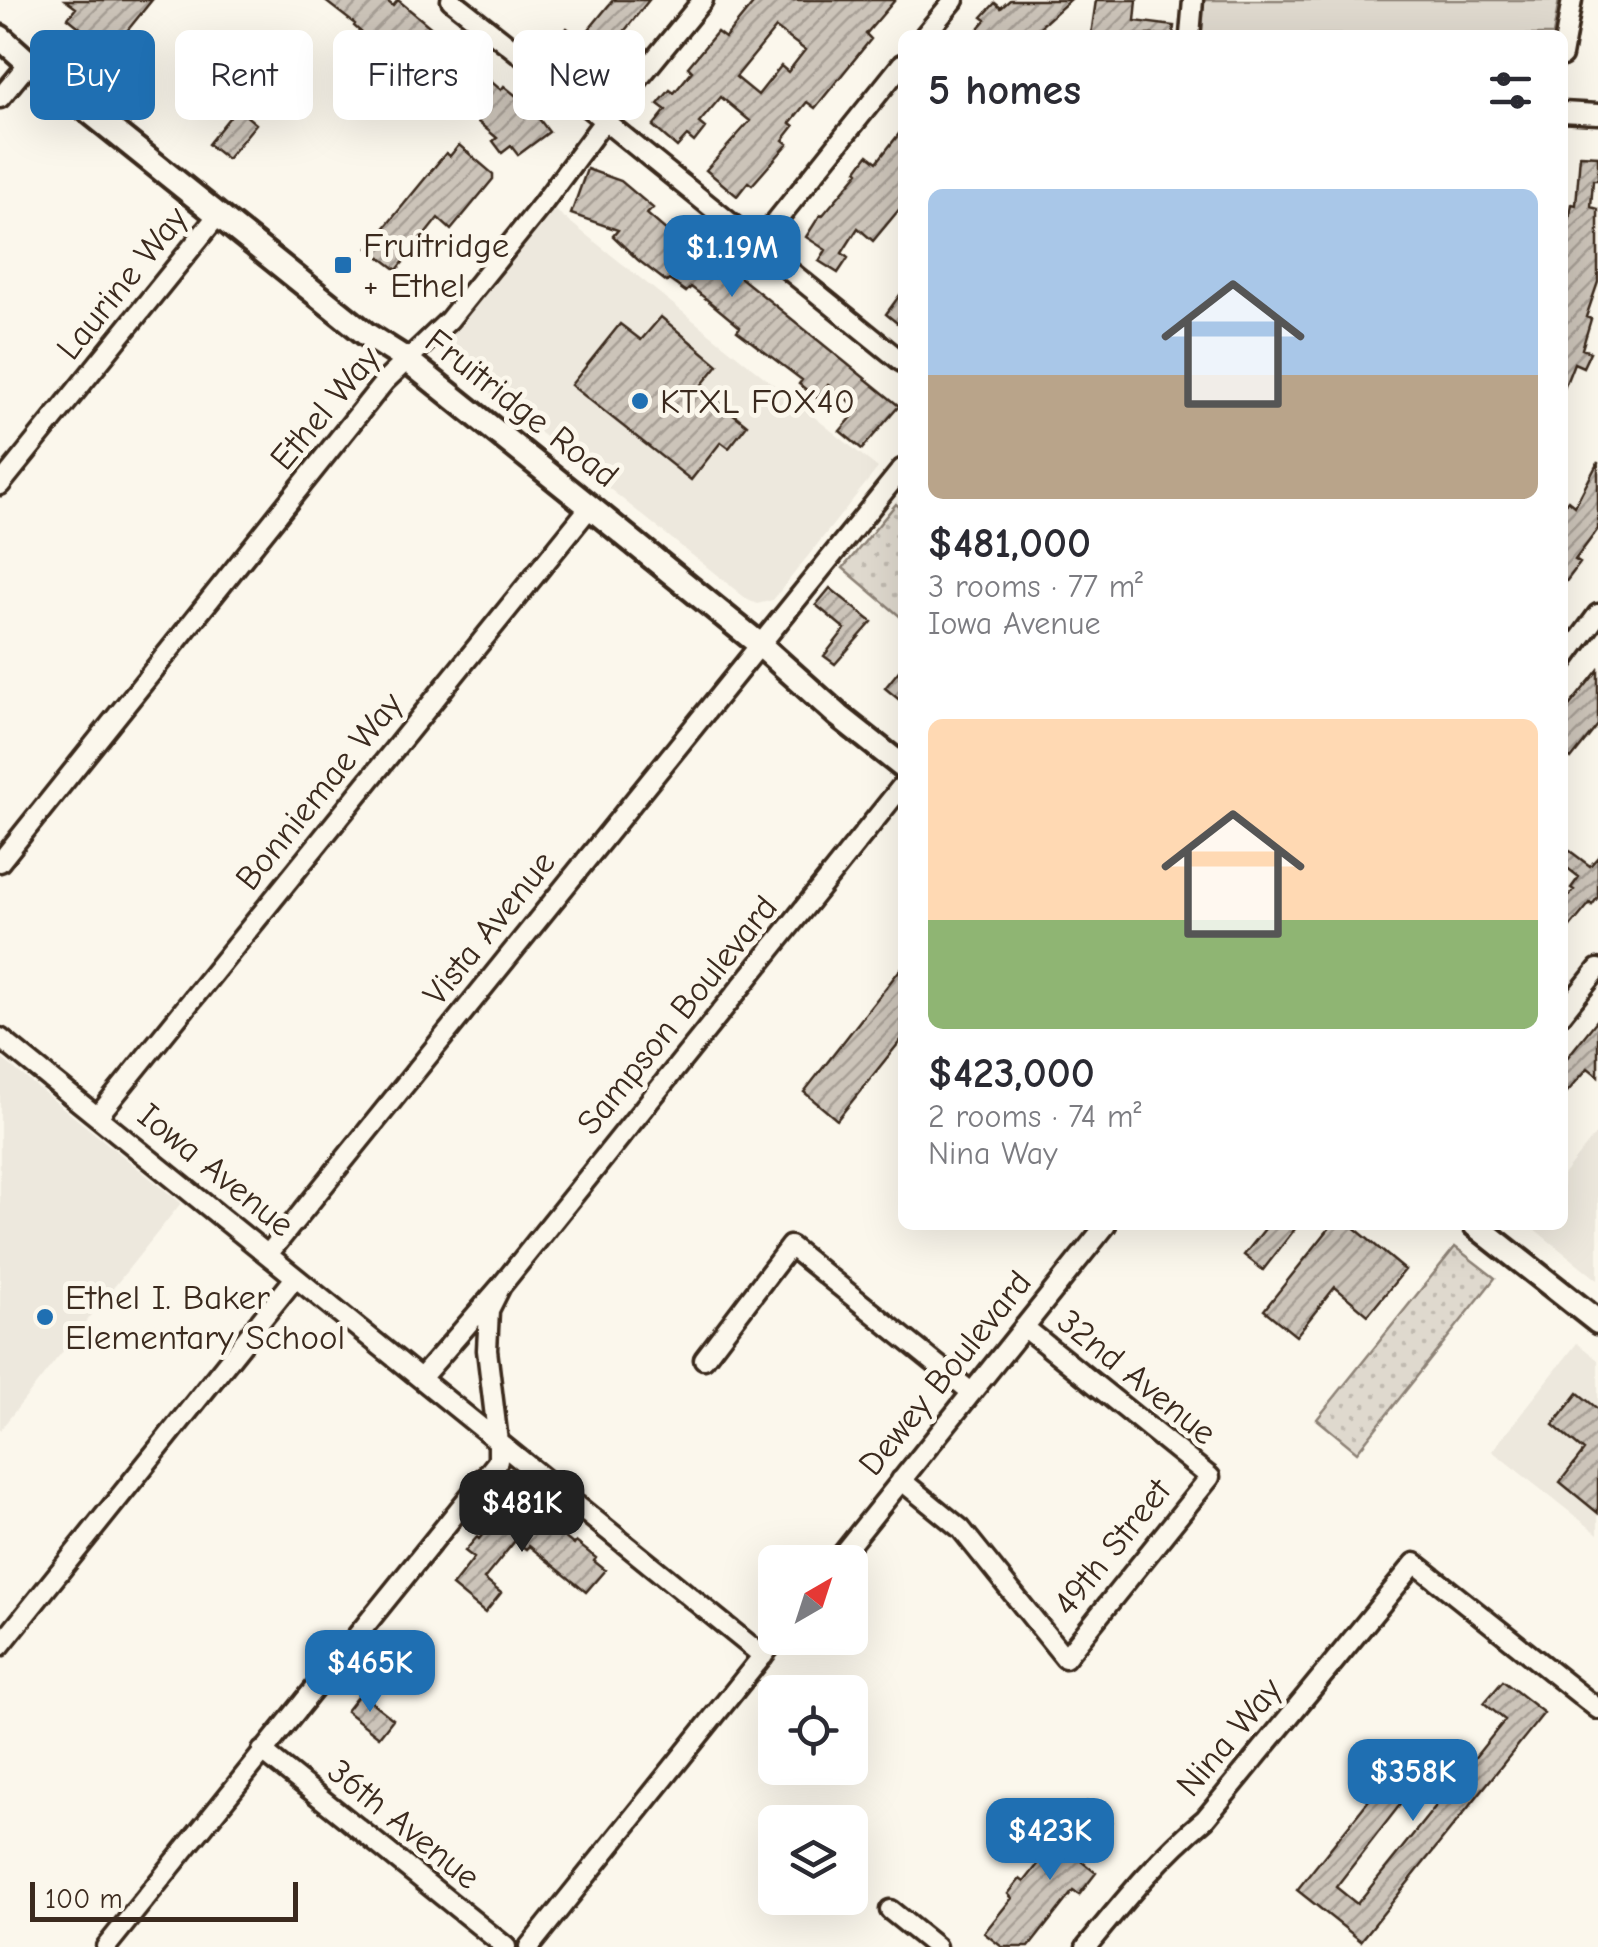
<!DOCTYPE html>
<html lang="en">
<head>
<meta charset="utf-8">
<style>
	:root { --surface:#fff; --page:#f2f2f3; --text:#2b2b33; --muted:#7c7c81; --accent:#1f6fb2 }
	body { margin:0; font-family:"Comic Neue",sans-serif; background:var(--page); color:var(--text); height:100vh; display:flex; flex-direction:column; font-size:38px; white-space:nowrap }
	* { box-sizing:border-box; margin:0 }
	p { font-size:32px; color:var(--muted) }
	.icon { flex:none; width:55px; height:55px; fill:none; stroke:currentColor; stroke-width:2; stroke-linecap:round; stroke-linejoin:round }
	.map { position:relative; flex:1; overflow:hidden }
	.drawer { position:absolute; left:898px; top:30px; width:670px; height:1200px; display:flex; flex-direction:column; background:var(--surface); border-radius:15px; box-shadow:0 10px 40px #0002 }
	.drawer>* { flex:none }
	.banner { position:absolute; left:30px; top:30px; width:718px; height:90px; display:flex; gap:20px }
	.needle { width:65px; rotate:39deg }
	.fabs { position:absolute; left:758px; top:1545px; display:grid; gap:20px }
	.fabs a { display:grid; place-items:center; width:110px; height:110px; border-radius:15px; background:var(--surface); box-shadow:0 10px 40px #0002; font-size:50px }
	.scale { position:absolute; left:30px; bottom:25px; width:268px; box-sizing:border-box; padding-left:10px; border:5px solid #3b2a1e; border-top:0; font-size:28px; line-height:35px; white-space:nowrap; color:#3b2a1e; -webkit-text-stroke:8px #fbf7ec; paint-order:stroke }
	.price { position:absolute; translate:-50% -85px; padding:0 22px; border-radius:20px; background:var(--accent); color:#fff; font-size:32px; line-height:65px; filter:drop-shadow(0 2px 5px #0008) }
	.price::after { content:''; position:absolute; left:50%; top:60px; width:30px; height:22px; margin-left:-15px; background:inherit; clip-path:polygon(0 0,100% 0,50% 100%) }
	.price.current { background:#222; color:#fff }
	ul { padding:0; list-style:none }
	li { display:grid; align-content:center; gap:20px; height:530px; padding:0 30px }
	li span { display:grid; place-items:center; height:310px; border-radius:15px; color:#555 }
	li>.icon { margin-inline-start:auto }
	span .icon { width:180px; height:180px; fill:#fffc; stroke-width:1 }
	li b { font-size:42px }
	h2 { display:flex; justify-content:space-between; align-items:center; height:120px; padding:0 30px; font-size:42px }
	.tag { padding:0 35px; border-radius:15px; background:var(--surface); box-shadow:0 10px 40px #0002; font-size:35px; line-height:90px }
	.tag.current { background:var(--accent); color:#fff }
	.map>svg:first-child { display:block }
	.built { fill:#ede8dd }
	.grass { fill:url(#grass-dots); stroke:#8d8276; stroke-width:2.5 }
	.park { fill:#dfd9ce; stroke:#8d8276; stroke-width:2.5 }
	.building { fill:url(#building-hatch); stroke:#3b2a1e; stroke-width:2.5; fill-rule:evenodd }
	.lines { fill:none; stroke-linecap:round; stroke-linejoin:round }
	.minor-casing { stroke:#3b2a1e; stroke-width:25 }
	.major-casing { stroke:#3b2a1e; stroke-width:30 }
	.minor { stroke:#fbf7ec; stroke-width:18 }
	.major { stroke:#fbf7ec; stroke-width:22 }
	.poi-dot { fill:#1f6fb2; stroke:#fbf7ec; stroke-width:4 }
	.labels { text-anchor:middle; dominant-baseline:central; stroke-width:10; stroke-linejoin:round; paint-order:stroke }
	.poi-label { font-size:35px; fill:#3b2a1e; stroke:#fbf7ec; text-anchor:start }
	.street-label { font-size:35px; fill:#3b2a1e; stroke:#fbf7ec }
</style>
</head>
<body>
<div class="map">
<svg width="1598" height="1947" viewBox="0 0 1598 1947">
	<defs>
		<pattern id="grass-dots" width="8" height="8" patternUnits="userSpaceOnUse" patternTransform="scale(2.5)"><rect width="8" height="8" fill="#dfd9ce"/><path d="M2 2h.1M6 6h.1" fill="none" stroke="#c0bab0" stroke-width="1.8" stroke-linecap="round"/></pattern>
		<pattern id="building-hatch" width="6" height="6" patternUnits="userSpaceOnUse" patternTransform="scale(2.5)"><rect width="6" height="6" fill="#ccc4b9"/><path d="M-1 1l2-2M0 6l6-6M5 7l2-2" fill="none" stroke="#a79f96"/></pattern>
	</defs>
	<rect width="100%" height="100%" fill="#fbf7ec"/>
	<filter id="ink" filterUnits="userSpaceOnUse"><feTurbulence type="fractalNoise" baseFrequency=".01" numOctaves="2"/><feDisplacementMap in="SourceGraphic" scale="20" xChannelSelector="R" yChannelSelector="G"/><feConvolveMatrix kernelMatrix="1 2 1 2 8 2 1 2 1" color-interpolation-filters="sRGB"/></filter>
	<g filter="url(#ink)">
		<path class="built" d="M 550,206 L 878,468 L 773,600 L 757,604 L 748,600 L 453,363 L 444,351 L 443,342 L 448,331 Z
			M 0,1057 L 181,1203 L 0,1430 Z
			M 1598,1131 L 1598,1280 L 1529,1225 L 1562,1225 L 1563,1175 Z
			M 1577,1343 L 1598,1360 L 1598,1534 L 1492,1451 Z"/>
		<path class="grass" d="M 896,504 L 902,509 L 902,618 L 843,568 Z
			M 1455,1247 L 1495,1278 L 1357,1452 L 1317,1419 Z"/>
		<path class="park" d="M 1204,0 L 1559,0 L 1553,35 L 1202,35 Z"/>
		<path class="building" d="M 65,0 L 152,0 L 110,52 L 68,18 L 76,8 Z
			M 324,0 L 386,0 L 393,6 L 398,0 L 434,30 L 428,37 L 449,54 L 453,49 L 501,90 L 504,86 L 530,107 L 549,132 L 518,155 L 511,146 L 502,153 L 493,141 L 497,138 L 408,63 L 403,68 L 389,57 L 354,26 L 355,24 Z
			M 613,0 L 649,0 L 600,62 L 595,58 L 584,73 L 552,48 L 567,28 L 581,39 Z
			M 756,0 L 895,0 L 866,34 L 871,39 L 815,108 L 807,102 L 790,123 L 794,126 L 783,140 L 788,144 L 752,185 L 748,182 L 737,196 L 706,170 L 750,121 L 721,97 L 699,123 L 705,128 L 694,142 L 687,136 L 677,147 L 653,126 L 666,110 L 658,104 L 670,90 L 674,93 L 692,71 L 688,67 L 717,32 L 725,38 ZM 776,28 L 805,50 L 788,72 L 781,66 L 758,95 L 736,77 Z
			M 1010,0 L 1070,0 L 1031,35 L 973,35 L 986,20 L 982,17 L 995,3 L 1001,8 Z
			M 1096,0 L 1137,0 L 1135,21 L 1174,26 L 1173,35 L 1091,35 Z
			M 237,108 L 256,124 L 227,159 L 208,144 Z
			M 902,130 L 902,206 L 873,241 L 858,228 L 842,253 L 848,258 L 838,273 L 819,261 L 826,250 L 806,237 L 820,215 L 822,216 L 859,172 L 857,170 L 868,155 L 877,162 Z
			M 459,145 L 493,174 L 493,179 L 451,230 L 438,218 L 397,270 L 368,248 L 446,153 L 450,156 Z
			M 1580,155 L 1598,156 L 1598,180 L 1593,180 L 1591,207 L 1598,209 L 1598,282 L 1586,317 L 1591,319 L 1582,349 L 1590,352 L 1583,367 L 1574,363 L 1563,391 L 1562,257 L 1567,242 L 1565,242 L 1572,204 L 1576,205 Z
			M 587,169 L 621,181 L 653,208 L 647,214 L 675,238 L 682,230 L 899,406 L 862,449 L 840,431 L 859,409 L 828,385 L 817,398 L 799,384 L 802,380 L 737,331 L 740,327 L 705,298 L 691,287 L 686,292 L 669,280 L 667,282 L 638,260 L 613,236 L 618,230 L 571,214 Z
			M 902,292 L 902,327 L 886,314 Z
			M 661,317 L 718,365 L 700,387 L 747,425 L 729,448 L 721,442 L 691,480 L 571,385 L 620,324 L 641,340 Z
			M 1598,462 L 1598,529 L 1575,560 L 1580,563 L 1562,587 L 1562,508 L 1568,500 L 1575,506 Z
			M 830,588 L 872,622 L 835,664 L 824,656 L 845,629 L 816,605 Z
			M 902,667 L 902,702 L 885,688 Z
			M 1598,670 L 1598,725 L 1571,759 L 1562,752 L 1562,715 Z
			M 1562,845 L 1590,866 L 1598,857 L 1598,897 L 1592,905 L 1590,903 L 1562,937 L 1562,904 L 1574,890 L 1571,888 L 1579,877 L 1562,864 Z
			M 902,967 L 902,1039 L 837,1120 L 804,1092 Z
			M 1598,1019 L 1598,1076 L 1588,1068 L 1562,1098 L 1562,1064 Z
			M 1268,1225 L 1298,1225 L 1263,1270 L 1244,1255 Z
			M 1332,1225 L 1351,1225 L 1405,1270 L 1368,1315 L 1335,1287 L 1296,1336 L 1264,1310 Z
			M 1578,1393 L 1598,1409 L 1598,1513 L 1560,1482 L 1584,1451 L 1553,1425 Z
			M 511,1499 L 552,1532 L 554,1529 L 574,1545 L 576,1542 L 596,1558 L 594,1561 L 605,1570 L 586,1592 L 529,1546 L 526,1549 L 515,1541 L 484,1579 L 501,1593 L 485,1613 L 452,1586 L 474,1558 L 465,1551 L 477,1537 L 479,1539 Z
			M 1503,1681 L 1544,1713 L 1361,1941 L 1297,1890 L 1385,1780 L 1406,1797 L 1336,1887 L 1357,1904 L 1505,1720 L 1484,1703 Z
			M 360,1693 L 393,1719 L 379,1737 L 346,1711 Z
			M 1087,1802 L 1112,1822 L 1081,1861 L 1096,1873 L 1079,1895 L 1073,1891 L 1029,1947 L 1002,1947 L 984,1933 L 1012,1898 L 1008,1894 L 1020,1879 L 1024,1882 Z"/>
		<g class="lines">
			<g class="minor-casing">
				<path id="minor" d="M 451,0 L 590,109 L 902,362
					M 925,35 L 954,0
					M 1190,35 L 1193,0
					M 1562,56 L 1572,0
					M 0,98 L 29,63
					M 1562,112 L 1598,114
					M 757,245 L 902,64
					M 0,485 L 218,215
					M 1562,663 L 1598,614
					M 0,862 L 385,381 L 449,320 L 541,206 L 604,121 L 703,0
					M 1562,1014 L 1598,969
					M 0,1038 L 763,1656
					M 98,1116 L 590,507
					M 269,1253 L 902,469
					M 704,1359 L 790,1246 L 971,1392
					M 421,1378 L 501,1286 L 902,786
					M 901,1480 L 961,1529 L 1065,1658 L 1210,1477 L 1024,1327
					M 836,1562 L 1106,1225
					M 0,1646 L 295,1278
					M 262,1751 L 506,1947
					M 890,1910 L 936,1947
					M 106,1947 L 498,1461 L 498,1442 L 487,1350 L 489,1310 L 501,1286
					M 529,1947 L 777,1638
					M 1086,1947 C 1123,1902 1159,1857 1205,1819 L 1415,1563 L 1598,1709"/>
			</g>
			<g class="major-casing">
				<path id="major" d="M 0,37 L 29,63 L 366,334 L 407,360 L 590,507 L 759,644 L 839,716 L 902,766
					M 1475,1225 L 1598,1322"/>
			</g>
			<use href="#minor" class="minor"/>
			<use href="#major" class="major"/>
		</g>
	</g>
	<g class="poi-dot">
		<rect x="333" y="255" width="20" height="20" rx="5"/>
		<circle cx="640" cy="401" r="10"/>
		<circle cx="45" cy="1317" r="10"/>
	</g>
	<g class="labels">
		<g class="poi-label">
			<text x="363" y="245">Fruitridge<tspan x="363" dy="40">+ Ethel</tspan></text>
			<text x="660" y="401">KTXL FOX40</text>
			<text x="65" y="1297">Ethel I. Baker<tspan x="65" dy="40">Elementary School</tspan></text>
		</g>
		<g class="street-label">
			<text transform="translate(122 283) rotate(-51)">Laurine Way</text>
			<text transform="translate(325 408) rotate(-50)">Ethel Way</text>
			<text transform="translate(522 408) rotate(38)">Fruitridge Road</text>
			<text transform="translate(319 791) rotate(-51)">Bonniemae Way</text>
			<text transform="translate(489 928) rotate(-51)">Vista Avenue</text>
			<text transform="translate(677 1015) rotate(-51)">Sampson Boulevard</text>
			<text transform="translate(216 1170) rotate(39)">Iowa Avenue</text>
			<text transform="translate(945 1373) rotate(-51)">Dewey Boulevard</text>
			<text transform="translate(1137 1377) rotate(39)">32nd Avenue</text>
			<text transform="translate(1112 1547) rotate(-51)">49th Street</text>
			<text transform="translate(1229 1737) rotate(-50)">Nina Way</text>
			<text transform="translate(404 1824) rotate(39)">36th Avenue</text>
		</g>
	</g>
</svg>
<div class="fabs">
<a><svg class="needle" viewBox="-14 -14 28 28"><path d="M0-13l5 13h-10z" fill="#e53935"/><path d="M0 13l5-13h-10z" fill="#7c7c81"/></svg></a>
<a><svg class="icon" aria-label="locate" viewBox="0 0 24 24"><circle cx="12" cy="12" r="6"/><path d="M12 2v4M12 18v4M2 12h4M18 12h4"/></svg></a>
<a><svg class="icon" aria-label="layers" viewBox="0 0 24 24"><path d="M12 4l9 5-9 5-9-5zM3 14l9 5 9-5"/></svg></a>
</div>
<div class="scale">100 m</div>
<b class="price" style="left:732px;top:300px">$1.19M</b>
<b class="price current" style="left:522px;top:1555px">$481K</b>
<b class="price" style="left:370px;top:1715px">$465K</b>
<b class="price" style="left:1413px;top:1824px">$358K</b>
<b class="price" style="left:1050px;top:1883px">$423K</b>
<div class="banner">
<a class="tag current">Buy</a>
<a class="tag">Rent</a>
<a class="tag">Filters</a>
<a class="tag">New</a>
</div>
<section class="drawer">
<h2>5 homes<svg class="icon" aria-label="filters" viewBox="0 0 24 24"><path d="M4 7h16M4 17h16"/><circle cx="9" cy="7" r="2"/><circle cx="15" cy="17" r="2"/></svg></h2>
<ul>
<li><span style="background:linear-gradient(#a9c7e8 60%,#b9a48a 0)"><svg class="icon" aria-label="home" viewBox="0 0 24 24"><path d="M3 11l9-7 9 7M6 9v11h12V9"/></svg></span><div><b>$481,000</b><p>3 rooms · 77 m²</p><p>Iowa Avenue</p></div></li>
<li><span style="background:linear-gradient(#ffd9b3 65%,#8fb573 0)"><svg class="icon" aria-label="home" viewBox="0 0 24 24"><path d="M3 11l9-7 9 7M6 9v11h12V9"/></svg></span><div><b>$423,000</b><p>2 rooms · 74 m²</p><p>Nina Way</p></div></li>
</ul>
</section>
</div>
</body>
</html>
